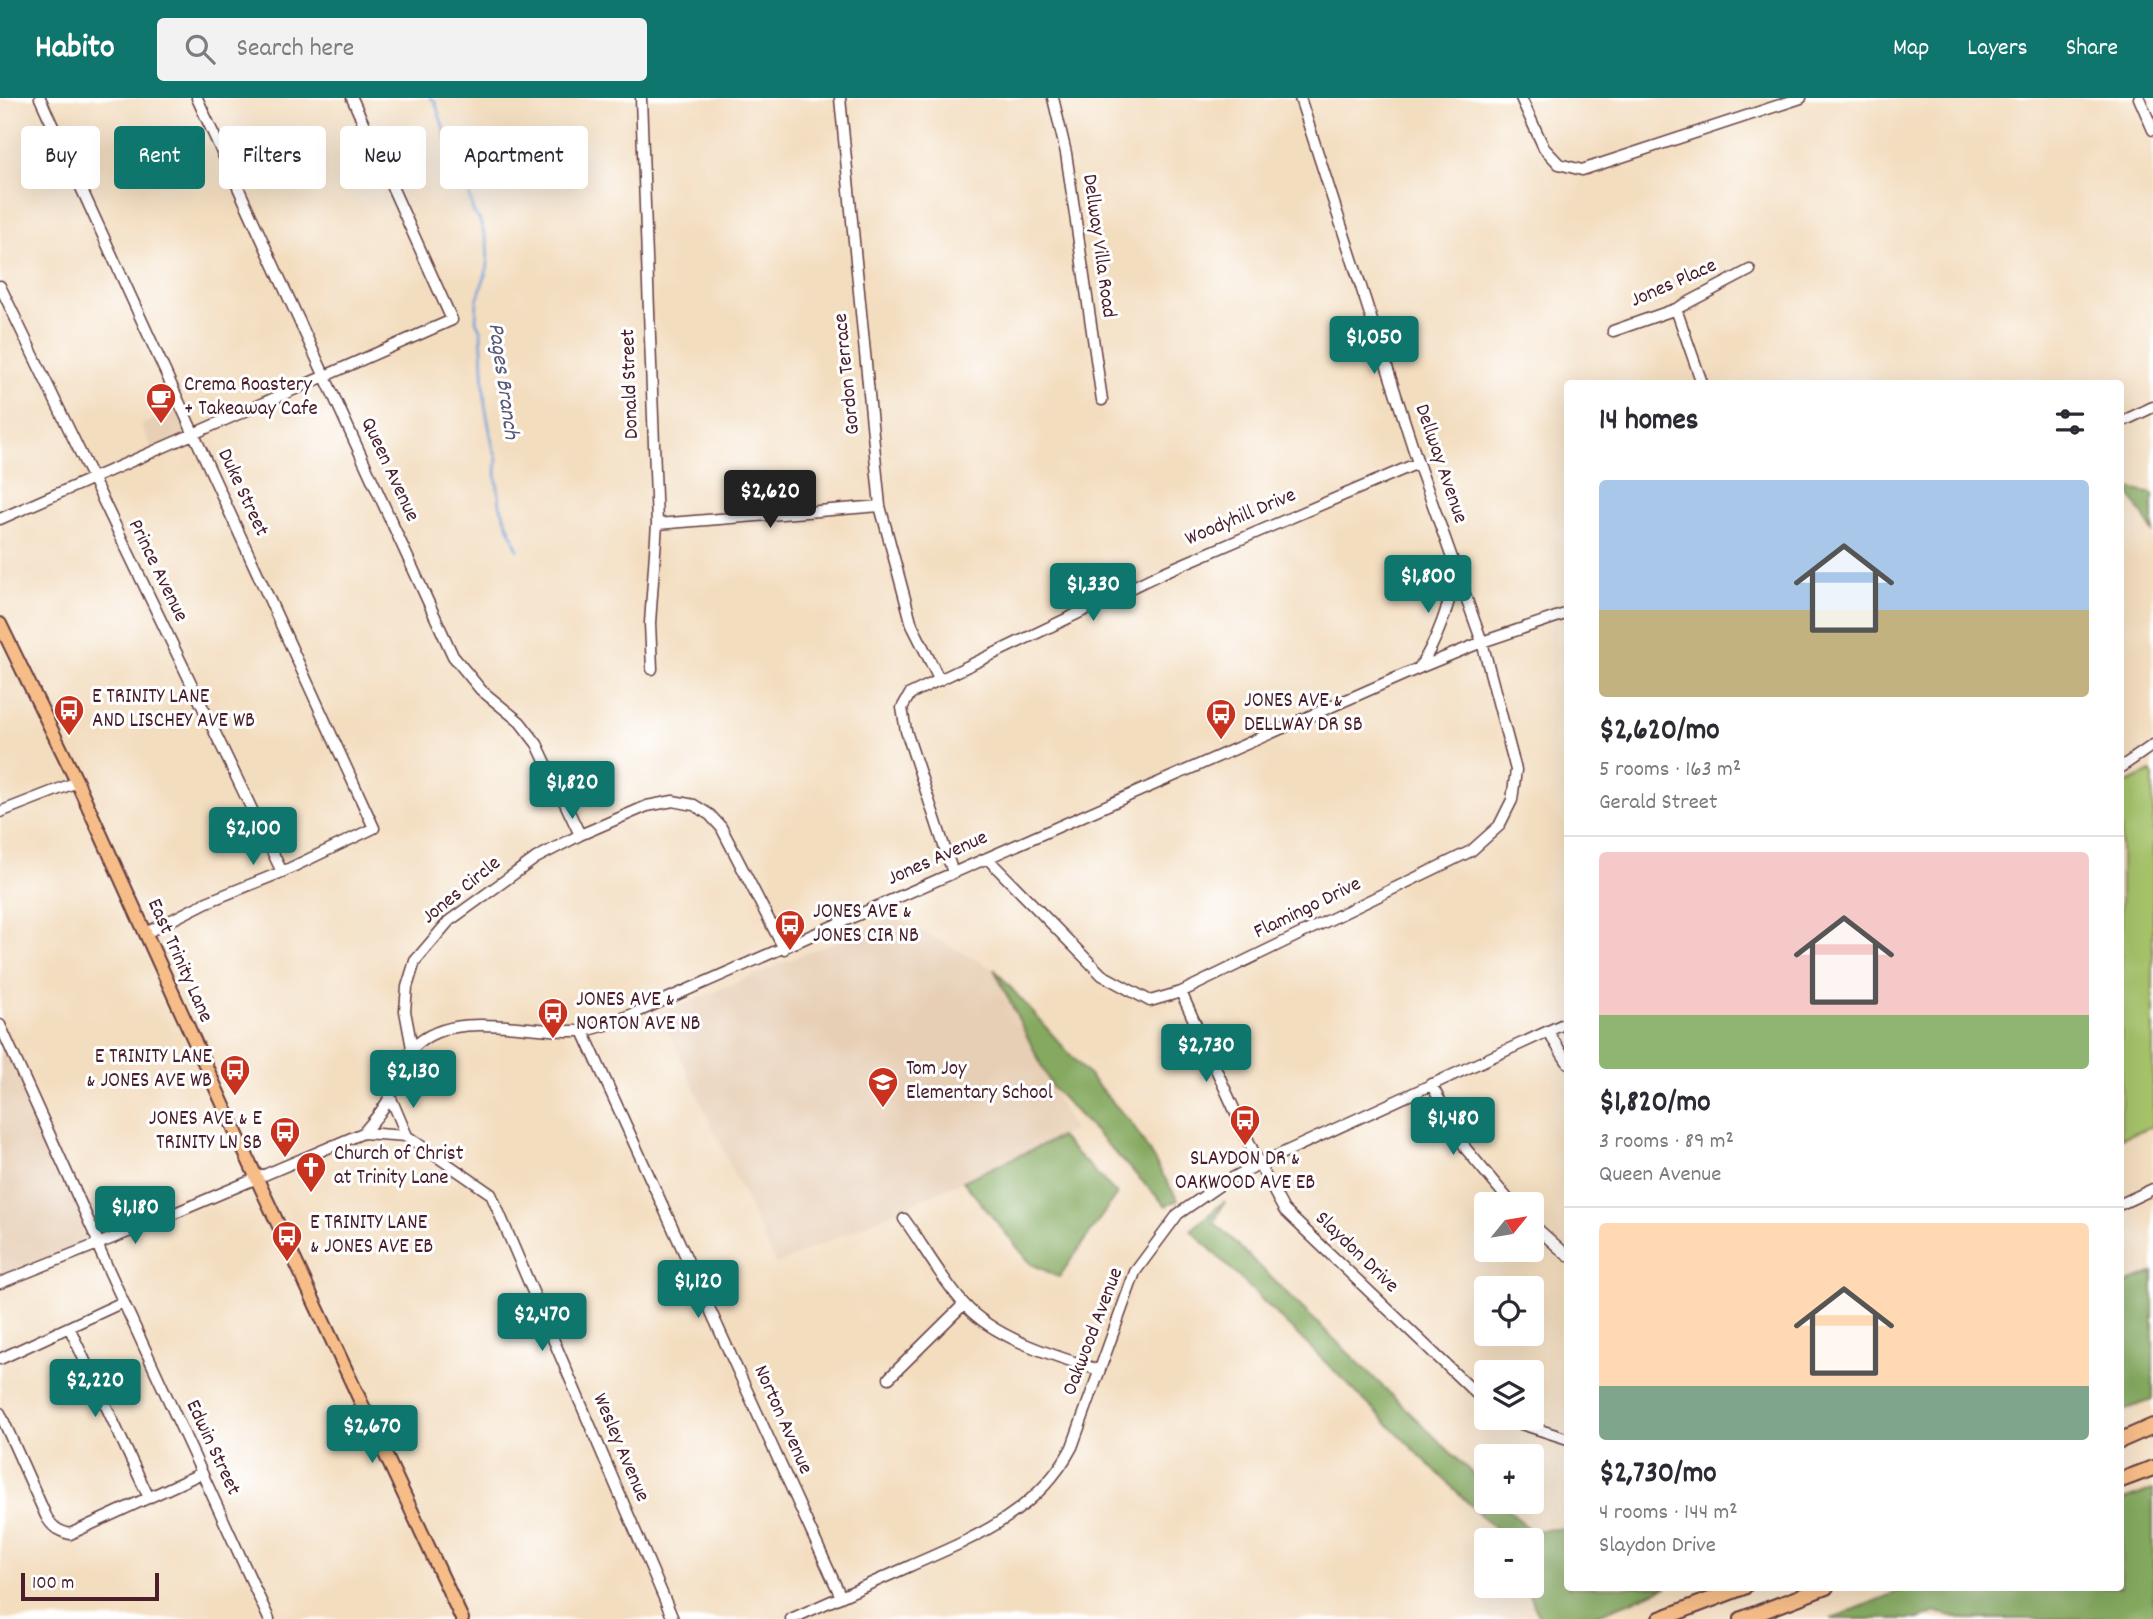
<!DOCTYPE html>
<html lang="en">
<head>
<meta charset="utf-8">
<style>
	:root { --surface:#fff; --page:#f2f2f3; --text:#2b2b33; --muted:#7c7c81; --line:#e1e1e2; --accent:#0f766e }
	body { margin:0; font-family:Dekko,sans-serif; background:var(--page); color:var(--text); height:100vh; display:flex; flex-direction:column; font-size:26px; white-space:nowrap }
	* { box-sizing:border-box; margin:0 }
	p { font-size:23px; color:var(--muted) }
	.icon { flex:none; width:38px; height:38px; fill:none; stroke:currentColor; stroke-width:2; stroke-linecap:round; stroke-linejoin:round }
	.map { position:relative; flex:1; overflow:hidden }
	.drawer { position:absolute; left:1564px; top:282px; width:560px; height:1211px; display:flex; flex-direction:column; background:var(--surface); border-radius:7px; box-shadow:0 7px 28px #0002 }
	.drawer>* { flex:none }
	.banner { position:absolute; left:21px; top:28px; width:665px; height:63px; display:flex; gap:14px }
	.needle { width:46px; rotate:60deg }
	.tools { position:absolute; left:1474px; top:1094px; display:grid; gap:14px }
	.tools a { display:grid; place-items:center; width:70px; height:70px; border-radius:7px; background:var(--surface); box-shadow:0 7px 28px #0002; font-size:35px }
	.scale { position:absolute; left:21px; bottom:18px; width:138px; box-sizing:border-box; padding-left:7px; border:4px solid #4a1f2b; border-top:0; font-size:19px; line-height:24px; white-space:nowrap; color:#4a1f2b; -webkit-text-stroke:5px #fff; paint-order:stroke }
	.price { position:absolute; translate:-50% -60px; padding:0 16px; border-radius:7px; background:var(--accent); color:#fff; font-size:23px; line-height:46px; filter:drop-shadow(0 2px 4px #0008) }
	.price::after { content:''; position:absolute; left:50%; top:42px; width:21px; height:16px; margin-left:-10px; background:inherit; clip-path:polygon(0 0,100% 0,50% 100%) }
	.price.on { background:#222; color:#fff }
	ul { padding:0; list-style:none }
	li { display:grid; align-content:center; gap:14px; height:371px; padding:0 35px }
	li+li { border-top:2px solid var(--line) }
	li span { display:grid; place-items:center; height:217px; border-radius:7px; color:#555 }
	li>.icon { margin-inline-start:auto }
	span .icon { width:126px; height:126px; fill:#fffc; stroke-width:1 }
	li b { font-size:30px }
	h2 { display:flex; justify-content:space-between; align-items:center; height:84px; padding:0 35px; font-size:30px }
	.pill { padding:0 24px; border-radius:7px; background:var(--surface); box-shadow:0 7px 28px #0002; font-size:24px; line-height:63px }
	.pill.on { background:var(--accent); color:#fff }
	header { display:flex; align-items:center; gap:42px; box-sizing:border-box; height:98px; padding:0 35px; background:var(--accent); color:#fff }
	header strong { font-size:33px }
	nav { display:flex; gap:38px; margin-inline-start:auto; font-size:24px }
	.search { width:490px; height:63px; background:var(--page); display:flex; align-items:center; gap:18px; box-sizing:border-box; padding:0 24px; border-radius:7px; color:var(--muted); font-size:26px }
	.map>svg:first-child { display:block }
	.built { fill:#e7cfb5 }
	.green { fill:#a6c36a; stroke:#78714a; stroke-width:2 }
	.forest { fill:#84a95e; stroke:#676444; stroke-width:2 }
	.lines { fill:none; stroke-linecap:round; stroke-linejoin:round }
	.stream { stroke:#6d9ed7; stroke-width:2.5 }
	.minor-casing { stroke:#633c41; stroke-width:13 }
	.major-casing { stroke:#633c41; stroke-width:16 }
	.highway-casing { stroke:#633c41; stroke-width:18 }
	.minor { stroke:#fff; stroke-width:10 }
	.major { stroke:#f7bd88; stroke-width:12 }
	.highway { stroke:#f7bd88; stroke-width:14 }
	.labels { text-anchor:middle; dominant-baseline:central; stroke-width:6; stroke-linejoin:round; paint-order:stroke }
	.street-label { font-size:21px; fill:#4a1f2b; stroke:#fff }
	.poi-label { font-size:21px; fill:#4a1f2b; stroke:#fff; text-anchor:start }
	.water-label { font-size:23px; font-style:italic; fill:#5a5878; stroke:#fff }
</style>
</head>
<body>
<header>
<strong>Habito</strong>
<div class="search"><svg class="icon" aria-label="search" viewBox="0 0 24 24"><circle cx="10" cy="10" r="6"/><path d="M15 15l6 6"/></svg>Search here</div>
<nav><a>Map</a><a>Layers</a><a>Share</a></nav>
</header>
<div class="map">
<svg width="2153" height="1521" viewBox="0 0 2153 1521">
	<rect width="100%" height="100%" fill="#fff"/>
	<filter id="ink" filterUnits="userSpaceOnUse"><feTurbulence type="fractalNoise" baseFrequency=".0143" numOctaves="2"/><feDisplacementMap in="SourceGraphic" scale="14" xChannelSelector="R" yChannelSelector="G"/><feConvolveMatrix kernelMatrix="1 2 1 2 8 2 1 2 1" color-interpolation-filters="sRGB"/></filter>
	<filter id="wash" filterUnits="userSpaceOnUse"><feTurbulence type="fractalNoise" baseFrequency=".00686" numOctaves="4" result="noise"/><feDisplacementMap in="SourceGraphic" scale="28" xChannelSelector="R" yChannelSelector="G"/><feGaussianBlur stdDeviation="1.57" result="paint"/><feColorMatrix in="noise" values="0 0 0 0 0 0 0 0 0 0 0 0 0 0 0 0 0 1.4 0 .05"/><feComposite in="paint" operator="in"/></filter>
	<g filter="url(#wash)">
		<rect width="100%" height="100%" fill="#f3ddbf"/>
		<path class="built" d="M 182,310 L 193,334 L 153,353 L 141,327 Z
			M 894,819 L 994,871 L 1073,1033 L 776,1167 L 660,916 Z
			M 0,925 L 98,1146 L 0,1185 Z"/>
		<path class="green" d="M 2151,674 L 2153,679 L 2153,1028 L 2121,1040 L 2121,688 Z"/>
		<path class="forest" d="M 2126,390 L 2153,396 L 2153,434 Z
			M 994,871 L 1133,1027 L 1178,1102 L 1166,1108 L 1052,989 Z
			M 1060,1039 L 1117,1096 L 1059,1179 L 1031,1166 L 963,1083 Z
			M 1225,1103 L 1214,1124 L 1486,1389 L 1486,1404 L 1501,1404 L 1531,1433 L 1568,1430 L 1568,1489 L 1667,1489 L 1585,1521 L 1540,1521 L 1525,1488 L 1531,1488 L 1531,1442 L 1506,1442 L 1191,1132 Z
			M 2153,1174 L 2153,1301 L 2121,1313 L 2121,1188 Z
			M 2153,1392 L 2153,1521 L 1965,1521 L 1936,1514 L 1918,1521 L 1831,1521 L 1909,1489 L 2121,1489 L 2121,1403 Z"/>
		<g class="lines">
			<path class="stream" d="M 430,0 L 435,3 L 446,38 L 467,85 L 473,114 L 479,121 L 487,144 L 488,168 L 477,203 L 476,222 L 481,234 L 485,307 L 493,349 L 497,360 L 496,375 L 500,407 L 518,452"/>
		</g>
	</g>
	<g filter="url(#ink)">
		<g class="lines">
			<g class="minor-casing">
				<path id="minor" d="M 40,0 L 374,730 L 282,774 L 207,804 L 146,835
					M 197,0 L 453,558 L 481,592 L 520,624 L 537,646 L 580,737
					M 641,0 L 657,426 L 650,525 L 652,571
					M 840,0 L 880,408 L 912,527 L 939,581
					M 1053,0 L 1066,55 L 1102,302
					M 1521,0 L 1544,50 L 1559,66 L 1582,72 L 1801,0
					M 2139,0 L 2153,32
					M 0,188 L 282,774
					M 1676,211 L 1702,285
					M 1613,233 L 1676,211 L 1750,172
					M 2121,324 L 2153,309
					M 0,421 L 452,222 L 352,0
					M 657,426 L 880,408
					M 1419,570 C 1439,540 1448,508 1457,474
					M 2121,669 L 2153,647
					M 0,714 L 77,684
					M 987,760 L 1102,877 L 1150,903 L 1181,894 L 1471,753 L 1499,728 L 1512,702 L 1516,672 L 1482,544 L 1418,365 L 1300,0
					M 953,775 L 906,633 L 902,610 L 910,596 L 1162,475 L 1418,365
					M 1181,894 L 1259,1066 L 1284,1112 L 1486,1305
					M 0,927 L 96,1139 L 100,1153 L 269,1521
					M 583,933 L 841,1499
					M 1548,934 L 1568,965
					M 412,950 L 405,913 L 407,889 L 415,863 L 449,823 L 536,760 L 580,737 L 647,708 L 673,703 L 694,707 L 710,717 L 721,729 L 784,851
					M 1431,986 L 1466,1051 L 1512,1106
					M 390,998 L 407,1038
					M 363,1035 L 407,1038 L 491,1096 L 673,1521
					M 2121,1106 L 2153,1091
					M 904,1121 C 923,1147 942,1182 964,1206 C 995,1241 1055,1258 1099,1272
					M 1531,1125 L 1568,1158
					M 0,1185 L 168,1118 L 363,1035 C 373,1023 385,1011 391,996 C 397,979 400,962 414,949 C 453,910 529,935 579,933 C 598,932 618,922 635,915 L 1419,570 L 1482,544 L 1568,515
					M 69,1229 L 149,1400
					M 0,1261 L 123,1204
					M 889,1280 L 964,1206
					M 0,1315 L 46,1418 C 52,1429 58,1433 70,1436 L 202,1375
					M 1508,1320 L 1515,1324 L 1568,1341
					M 791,1521 C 831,1503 871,1485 910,1468 C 974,1440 1038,1414 1072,1349 L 1135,1174 L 1178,1116 L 1223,1085 L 1259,1066 L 1568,924"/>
			</g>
			<g class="major-casing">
				<path id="major" d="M 0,526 L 77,684 L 257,1081 L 462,1521"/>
			</g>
			<g class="highway-casing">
				<path id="highway" d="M 2121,1342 L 2153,1328
					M 2121,1382 L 2153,1370
					M 1660,1521 L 1744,1489
					M 1742,1521 L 1826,1489"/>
			</g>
			<use href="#minor" class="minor"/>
			<use href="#major" class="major"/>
			<use href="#highway" class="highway"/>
		</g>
	</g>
	<defs>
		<g id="cafe-pin" transform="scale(1.575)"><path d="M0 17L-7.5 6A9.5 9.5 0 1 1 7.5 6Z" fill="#c8321e" stroke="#fff"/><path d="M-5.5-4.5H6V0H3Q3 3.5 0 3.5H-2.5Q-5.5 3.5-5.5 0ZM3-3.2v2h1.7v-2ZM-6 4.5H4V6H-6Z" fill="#fff"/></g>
		<g id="bus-pin" transform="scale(1.575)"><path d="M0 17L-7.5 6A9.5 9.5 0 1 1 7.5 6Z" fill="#c8321e" stroke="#fff"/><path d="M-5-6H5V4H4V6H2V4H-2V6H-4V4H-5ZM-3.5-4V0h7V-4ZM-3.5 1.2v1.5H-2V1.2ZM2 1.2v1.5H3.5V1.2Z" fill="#fff"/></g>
		<g id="school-pin" transform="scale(1.575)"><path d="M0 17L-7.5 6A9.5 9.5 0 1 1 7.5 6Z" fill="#c8321e" stroke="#fff"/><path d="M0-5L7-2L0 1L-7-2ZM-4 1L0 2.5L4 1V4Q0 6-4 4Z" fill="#fff"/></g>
		<g id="church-pin" transform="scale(1.575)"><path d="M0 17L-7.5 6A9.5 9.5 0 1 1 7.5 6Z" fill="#c8321e" stroke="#fff"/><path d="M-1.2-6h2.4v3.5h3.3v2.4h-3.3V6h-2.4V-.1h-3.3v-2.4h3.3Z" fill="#fff"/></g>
	</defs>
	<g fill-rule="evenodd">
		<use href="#cafe-pin" x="161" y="300"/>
		<use href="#bus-pin" x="69" y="612"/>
		<use href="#bus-pin" x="1221" y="616"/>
		<use href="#bus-pin" x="790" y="827"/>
		<use href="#bus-pin" x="553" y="915"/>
		<use href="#bus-pin" x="235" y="972"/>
		<use href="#school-pin" x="883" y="984"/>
		<use href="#bus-pin" x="1245" y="1022"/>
		<use href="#bus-pin" x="285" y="1034"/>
		<use href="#church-pin" x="311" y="1069"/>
		<use href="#bus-pin" x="287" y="1138"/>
	</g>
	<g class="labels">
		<g class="street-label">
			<text transform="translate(1098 148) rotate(82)">Dellway Villa Road</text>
			<text transform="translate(1674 186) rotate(-24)">Jones Place</text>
			<text transform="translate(848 276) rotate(-96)">Gordon Terrace</text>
			<text transform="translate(631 286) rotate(-92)">Donald Street</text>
			<text transform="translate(1440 366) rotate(71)">Dellway Avenue</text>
			<text transform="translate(389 372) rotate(65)">Queen Avenue</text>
			<text transform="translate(242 395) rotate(65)">Duke Street</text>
			<text transform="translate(1241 420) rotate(-23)">Woodyhill Drive</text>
			<text transform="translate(157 473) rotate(64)">Prince Avenue</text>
			<text transform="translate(938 761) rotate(-24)">Jones Avenue</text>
			<text transform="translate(462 793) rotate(-39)">Jones Circle</text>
			<text transform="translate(1308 811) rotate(-26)">Flamingo Drive</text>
			<text transform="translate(179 863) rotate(66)">East Trinity Lane</text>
			<text transform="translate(1356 1155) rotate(44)">Slaydon Drive</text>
			<text transform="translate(1094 1234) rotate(-69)">Oakwood Avenue</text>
			<text transform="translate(782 1322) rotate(66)">Norton Avenue</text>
			<text transform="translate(212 1350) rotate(65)">Edwin Street</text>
			<text transform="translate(620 1350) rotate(67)">Wesley Avenue</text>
		</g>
		<g class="poi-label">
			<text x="184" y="288">Crema Roastery<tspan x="184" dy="24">+ Takeaway Cafe</tspan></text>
			<text x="92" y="600">E TRINITY LANE<tspan x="92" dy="24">AND LISCHEY AVE WB</tspan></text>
			<text x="1244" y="604">JONES AVE &amp;<tspan x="1244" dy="24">DELLWAY DR SB</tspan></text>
			<text x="813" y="815">JONES AVE &amp;<tspan x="813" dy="24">JONES CIR NB</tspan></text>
			<text x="576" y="903">JONES AVE &amp;<tspan x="576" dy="24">NORTON AVE NB</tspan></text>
			<text x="212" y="960" text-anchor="end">E TRINITY LANE<tspan x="212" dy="24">&amp; JONES AVE WB</tspan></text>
			<text x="906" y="972">Tom Joy<tspan x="906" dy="24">Elementary School</tspan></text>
			<text x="262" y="1022" text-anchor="end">JONES AVE &amp; E<tspan x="262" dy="24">TRINITY LN SB</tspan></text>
			<text x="334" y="1057">Church of Christ<tspan x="334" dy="24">at Trinity Lane</tspan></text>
			<text x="1245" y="1062" text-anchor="middle">SLAYDON DR &amp;<tspan x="1245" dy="24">OAKWOOD AVE EB</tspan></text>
			<text x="310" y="1126">E TRINITY LANE<tspan x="310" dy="24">&amp; JONES AVE EB</tspan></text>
		</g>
		<g class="water-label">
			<text transform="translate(502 283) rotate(82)">Pages Branch</text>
		</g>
	</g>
</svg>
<div class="tools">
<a><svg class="needle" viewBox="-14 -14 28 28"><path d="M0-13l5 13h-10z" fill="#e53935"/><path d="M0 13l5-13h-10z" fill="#7c7c81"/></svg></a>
<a><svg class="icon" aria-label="locate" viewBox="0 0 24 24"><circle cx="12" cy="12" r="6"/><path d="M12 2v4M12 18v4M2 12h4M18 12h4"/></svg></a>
<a><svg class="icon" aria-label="layers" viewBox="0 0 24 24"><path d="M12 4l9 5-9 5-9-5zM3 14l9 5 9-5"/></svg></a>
<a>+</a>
<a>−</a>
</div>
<div class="scale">100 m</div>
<b class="price" style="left:1374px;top:278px">$1,050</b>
<b class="price on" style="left:770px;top:432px">$2,620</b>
<b class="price" style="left:1428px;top:517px">$1,800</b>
<b class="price" style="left:1093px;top:525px">$1,330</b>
<b class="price" style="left:572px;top:723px">$1,820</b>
<b class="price" style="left:253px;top:769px">$2,100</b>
<b class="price" style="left:1206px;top:986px">$2,730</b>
<b class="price" style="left:413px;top:1012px">$2,130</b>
<b class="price" style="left:1453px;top:1059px">$1,480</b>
<b class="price" style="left:135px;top:1148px">$1,180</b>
<b class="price" style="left:698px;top:1222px">$1,120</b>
<b class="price" style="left:542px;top:1255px">$2,470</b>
<b class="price" style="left:95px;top:1321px">$2,220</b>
<b class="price" style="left:372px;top:1367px">$2,670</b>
<div class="banner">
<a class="pill">Buy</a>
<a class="pill on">Rent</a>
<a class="pill">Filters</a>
<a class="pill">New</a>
<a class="pill">Apartment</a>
</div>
<section class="drawer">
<h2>14 homes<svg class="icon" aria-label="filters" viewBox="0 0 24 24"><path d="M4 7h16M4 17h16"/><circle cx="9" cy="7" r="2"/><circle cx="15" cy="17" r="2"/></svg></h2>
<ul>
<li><span style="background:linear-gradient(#a9c7e8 60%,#c2b280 0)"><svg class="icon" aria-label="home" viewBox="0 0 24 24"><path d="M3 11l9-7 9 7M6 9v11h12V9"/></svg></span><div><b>$2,620/mo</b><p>5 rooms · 163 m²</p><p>Gerald Street</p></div></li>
<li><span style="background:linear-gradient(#f6c9c9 75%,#8fb573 0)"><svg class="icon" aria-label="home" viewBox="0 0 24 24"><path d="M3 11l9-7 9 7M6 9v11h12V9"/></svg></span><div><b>$1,820/mo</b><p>3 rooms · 89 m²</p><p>Queen Avenue</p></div></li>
<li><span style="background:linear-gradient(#ffd9b3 75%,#7fa58c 0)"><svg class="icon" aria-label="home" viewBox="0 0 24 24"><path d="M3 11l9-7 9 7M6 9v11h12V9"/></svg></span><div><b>$2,730/mo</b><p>4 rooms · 144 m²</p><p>Slaydon Drive</p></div></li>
</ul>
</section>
</div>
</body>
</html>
